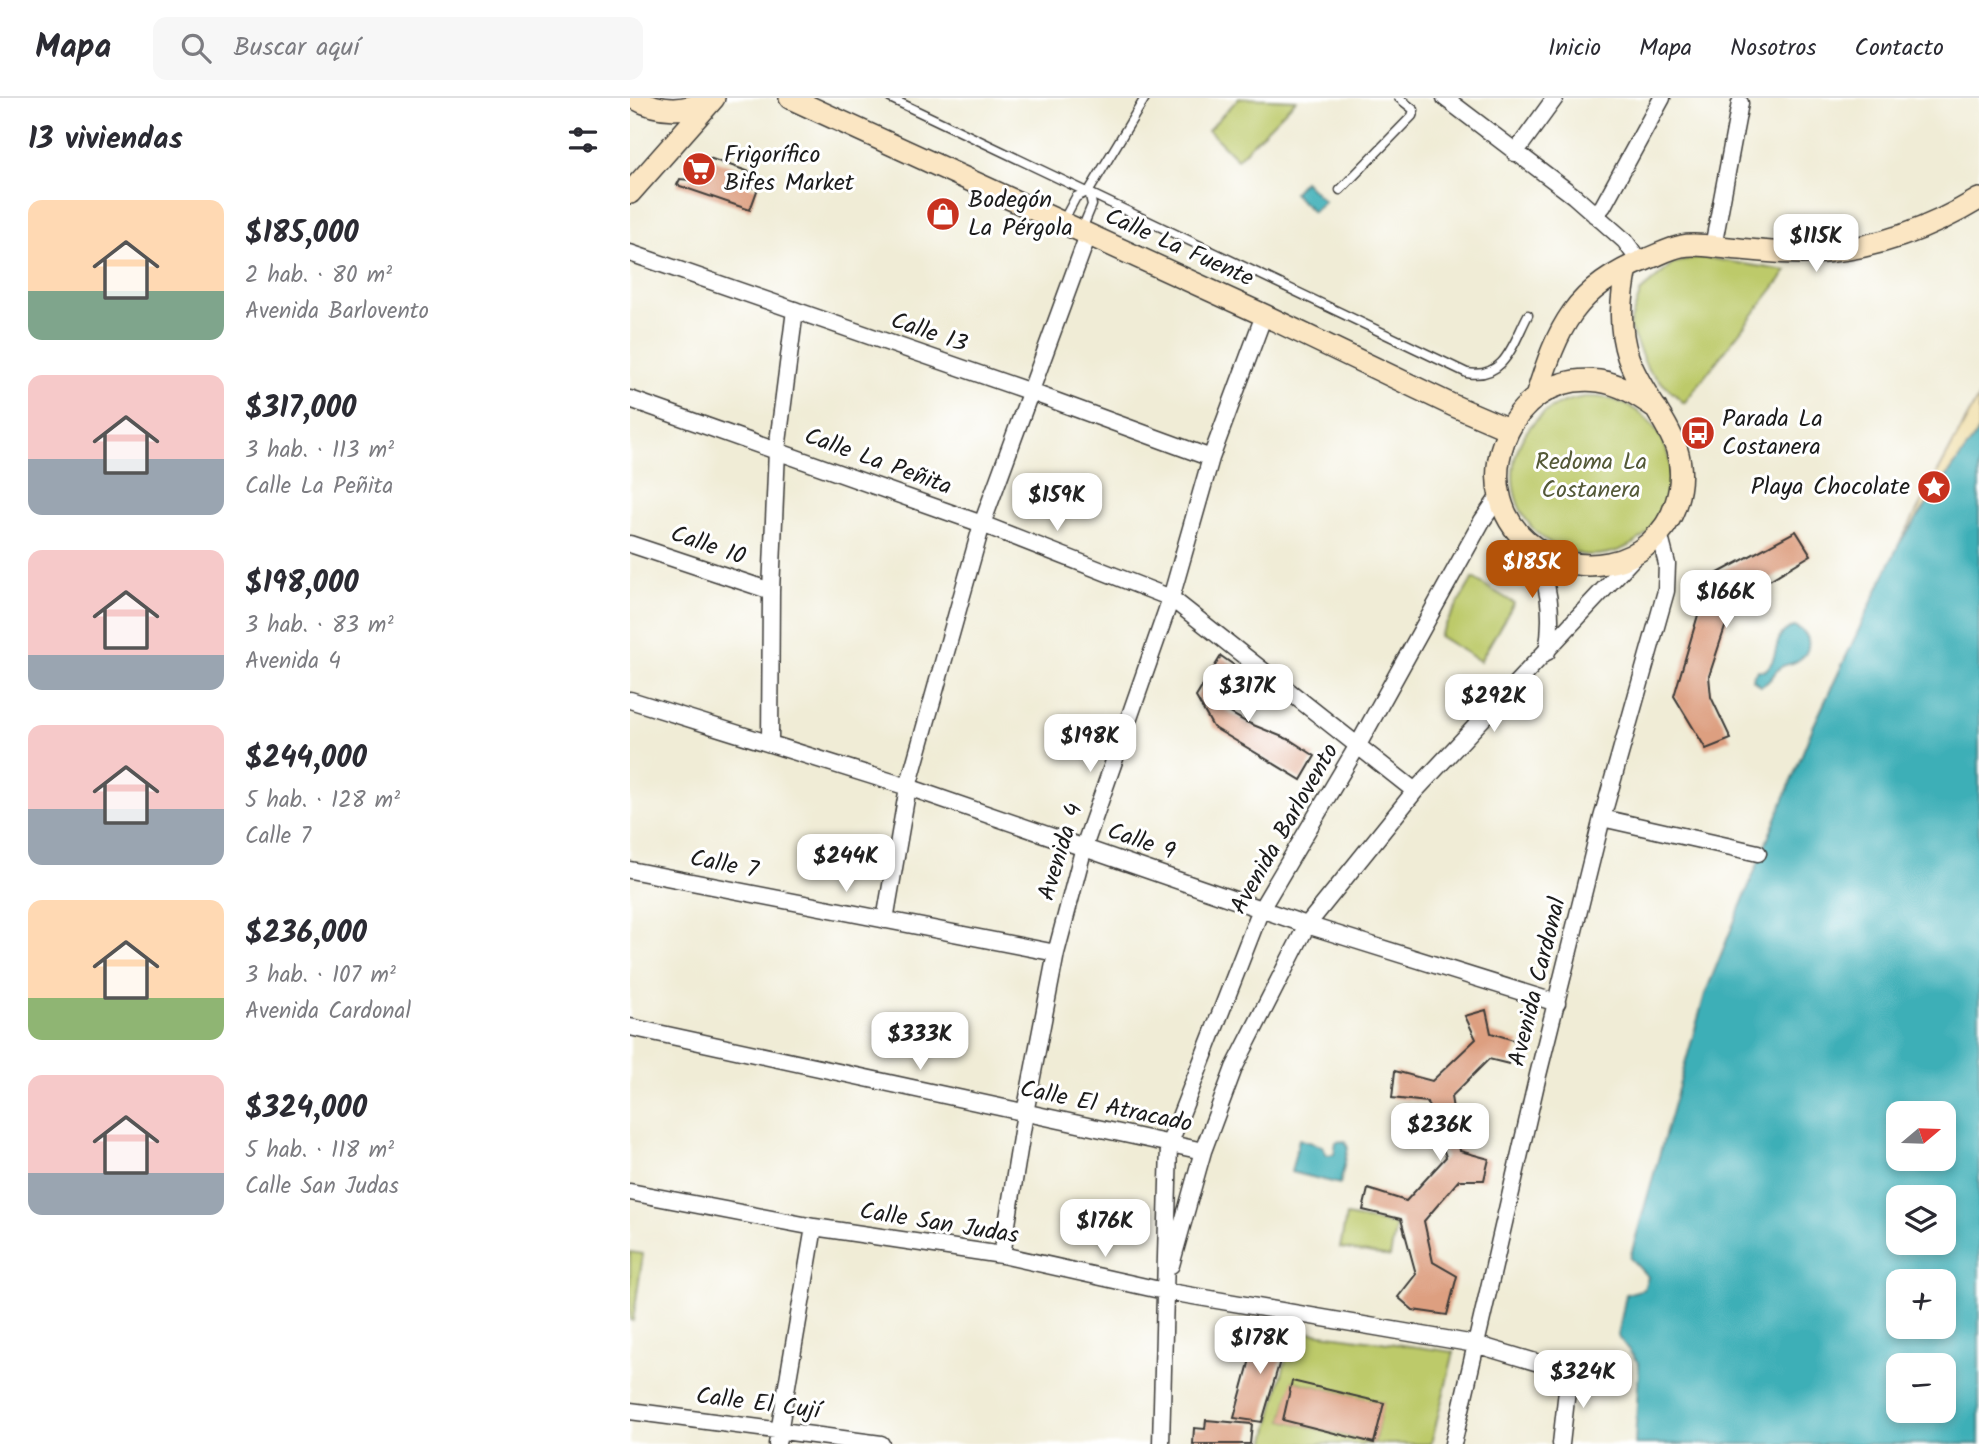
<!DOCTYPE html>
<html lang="es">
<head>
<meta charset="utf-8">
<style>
	:root { --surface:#fff; --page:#f7f7f7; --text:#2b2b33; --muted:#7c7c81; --line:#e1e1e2; --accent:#b45309 }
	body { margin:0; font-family:Kalam,sans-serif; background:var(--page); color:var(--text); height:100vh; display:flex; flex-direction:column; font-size:26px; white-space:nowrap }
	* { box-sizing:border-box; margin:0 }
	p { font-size:23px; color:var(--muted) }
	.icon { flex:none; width:38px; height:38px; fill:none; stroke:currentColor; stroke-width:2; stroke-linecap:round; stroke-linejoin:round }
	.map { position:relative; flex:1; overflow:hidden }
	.drawer { display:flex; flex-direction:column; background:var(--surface); width:630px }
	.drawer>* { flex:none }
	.needle { width:46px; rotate:71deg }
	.controls { position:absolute; left:1256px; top:1003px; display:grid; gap:14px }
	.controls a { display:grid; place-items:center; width:70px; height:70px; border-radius:14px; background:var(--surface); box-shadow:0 4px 10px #0003; font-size:35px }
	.price { position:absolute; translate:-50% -60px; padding:0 16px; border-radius:14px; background:#fff; color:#222; font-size:23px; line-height:46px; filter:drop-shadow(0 2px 4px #0008) }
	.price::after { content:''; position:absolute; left:50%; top:42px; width:21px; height:16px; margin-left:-10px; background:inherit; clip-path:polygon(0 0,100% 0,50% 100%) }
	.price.current { background:var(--accent); color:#fff }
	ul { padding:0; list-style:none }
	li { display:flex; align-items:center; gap:21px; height:175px; padding:0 28px }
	li span { display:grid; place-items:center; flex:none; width:196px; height:140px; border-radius:14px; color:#555 }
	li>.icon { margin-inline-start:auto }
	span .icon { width:84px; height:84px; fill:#fffc; stroke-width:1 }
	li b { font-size:30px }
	h2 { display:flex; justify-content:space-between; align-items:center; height:84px; padding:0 28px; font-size:30px }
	header { display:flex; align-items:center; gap:42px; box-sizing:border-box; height:98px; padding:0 35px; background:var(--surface); border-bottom:2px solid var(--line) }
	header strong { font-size:33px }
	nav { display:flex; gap:38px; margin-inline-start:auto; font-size:24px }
	.search { width:490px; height:63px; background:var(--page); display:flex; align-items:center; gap:18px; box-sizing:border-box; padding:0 24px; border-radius:14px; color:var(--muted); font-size:26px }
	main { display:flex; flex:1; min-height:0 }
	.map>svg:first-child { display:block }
	.green { fill:#bdca6b; stroke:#6c7344; stroke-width:2; fill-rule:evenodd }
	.sand { fill:#eeda9e; stroke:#857b5d; stroke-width:2 }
	.water { fill:#3eafb7; stroke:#2d666a; stroke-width:2; fill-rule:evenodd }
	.building { fill:#dd9f80 }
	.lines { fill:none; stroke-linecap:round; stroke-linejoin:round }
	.service-casing { stroke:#3c3b38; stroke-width:11 }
	.minor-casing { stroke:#3c3b38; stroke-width:19 }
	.secondary-casing { stroke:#3c3b38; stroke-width:24 }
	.service { stroke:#fff; stroke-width:8 }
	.minor { stroke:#fff; stroke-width:16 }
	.secondary { stroke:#fbe6c3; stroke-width:21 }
	.labels { text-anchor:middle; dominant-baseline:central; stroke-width:6; stroke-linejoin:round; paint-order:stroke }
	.poi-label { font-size:24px; fill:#1c1c1c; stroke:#fff; text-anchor:start }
	.street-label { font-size:24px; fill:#1c1c1c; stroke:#fff }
	.park-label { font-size:24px; fill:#545938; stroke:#fff }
</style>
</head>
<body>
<header>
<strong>Mapa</strong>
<div class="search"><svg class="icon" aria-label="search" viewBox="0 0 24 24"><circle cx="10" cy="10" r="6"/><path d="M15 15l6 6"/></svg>Buscar aquí</div>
<nav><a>Inicio</a><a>Mapa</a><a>Nosotros</a><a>Contacto</a></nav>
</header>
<main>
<section class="drawer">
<h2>13 viviendas<svg class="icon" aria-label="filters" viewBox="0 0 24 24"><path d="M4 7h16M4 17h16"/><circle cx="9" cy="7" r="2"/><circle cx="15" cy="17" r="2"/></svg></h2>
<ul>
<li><span style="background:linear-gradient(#ffd9b3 65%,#7fa58c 0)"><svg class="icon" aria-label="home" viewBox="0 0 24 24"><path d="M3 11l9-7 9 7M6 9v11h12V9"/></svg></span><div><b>$185,000</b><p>2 hab. · 80 m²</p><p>Avenida Barlovento</p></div></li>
<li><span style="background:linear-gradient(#f6c9c9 60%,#9aa5b1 0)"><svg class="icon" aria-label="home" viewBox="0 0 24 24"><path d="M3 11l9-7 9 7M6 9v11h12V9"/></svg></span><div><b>$317,000</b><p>3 hab. · 113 m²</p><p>Calle La Peñita</p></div></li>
<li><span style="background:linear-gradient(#f6c9c9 75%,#9aa5b1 0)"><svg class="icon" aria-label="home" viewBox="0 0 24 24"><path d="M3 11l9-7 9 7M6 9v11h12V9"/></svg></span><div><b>$198,000</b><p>3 hab. · 83 m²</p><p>Avenida 4</p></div></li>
<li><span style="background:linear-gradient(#f6c9c9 60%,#9aa5b1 0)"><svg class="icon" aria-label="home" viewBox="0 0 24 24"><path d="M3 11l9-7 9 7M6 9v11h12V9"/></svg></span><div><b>$244,000</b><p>5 hab. · 128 m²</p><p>Calle 7</p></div></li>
<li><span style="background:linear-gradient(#ffd9b3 70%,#8fb573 0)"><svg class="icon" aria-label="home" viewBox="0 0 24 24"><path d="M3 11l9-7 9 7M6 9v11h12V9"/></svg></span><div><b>$236,000</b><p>3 hab. · 107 m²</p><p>Avenida Cardonal</p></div></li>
<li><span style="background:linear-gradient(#f6c9c9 70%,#9aa5b1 0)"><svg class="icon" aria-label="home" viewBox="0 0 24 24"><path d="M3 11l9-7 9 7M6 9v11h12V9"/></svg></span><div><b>$324,000</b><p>5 hab. · 118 m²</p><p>Calle San Judas</p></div></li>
</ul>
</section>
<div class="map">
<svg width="1349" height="1346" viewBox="0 0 1349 1346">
	<rect width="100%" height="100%" fill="#fff"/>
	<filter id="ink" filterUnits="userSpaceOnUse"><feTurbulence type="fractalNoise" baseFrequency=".0143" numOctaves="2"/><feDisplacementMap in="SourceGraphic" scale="14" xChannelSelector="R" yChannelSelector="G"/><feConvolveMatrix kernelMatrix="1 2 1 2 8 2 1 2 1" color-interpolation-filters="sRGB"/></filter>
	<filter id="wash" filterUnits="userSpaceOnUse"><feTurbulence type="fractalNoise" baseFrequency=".00686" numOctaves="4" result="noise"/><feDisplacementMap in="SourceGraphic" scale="28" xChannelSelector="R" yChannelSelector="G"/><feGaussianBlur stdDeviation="1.57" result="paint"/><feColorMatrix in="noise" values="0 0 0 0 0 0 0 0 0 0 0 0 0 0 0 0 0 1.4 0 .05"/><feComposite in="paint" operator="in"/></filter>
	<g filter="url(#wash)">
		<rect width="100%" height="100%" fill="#f0ecd6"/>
		<path class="green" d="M 609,0 L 666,2 L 607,61 L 578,32 Z
			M 1072,159 L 1157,173 L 1054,305 L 1018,272 L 999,228 L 1011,193 L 1044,165 Z
			M883 378a79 79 0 1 1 158 0a79 79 0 1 1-158 0Z
			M 843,480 L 884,505 L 850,563 L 809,538 Z
			M 716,1118 L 766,1127 L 760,1159 L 710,1150 Z
			M 0,1154 L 13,1156 L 3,1223 L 0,1222 Z
			M 663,1232 L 824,1254 L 801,1346 L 635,1346 ZM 663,1283 L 753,1305 L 744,1345 L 653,1322 Z"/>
		<path class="sand" d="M 1349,298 L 1349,333 L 1269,446 Z"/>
		<path class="water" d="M 674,83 L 694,103 L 683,114 L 663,95 Z
			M 1349,333 L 1349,1346 L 1005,1346 L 1009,1266 L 988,1238 L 996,1196 L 1014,1191 L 1018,1179 L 1000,1160 L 1075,896 L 1183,629 L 1269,446 ZM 1269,1015 L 1314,1015 L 1314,1060 L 1269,1060 ZM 1269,1099 L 1314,1099 L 1314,1144 L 1269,1144 ZM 1269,1183 L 1314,1183 L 1314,1228 L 1269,1228 ZM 1269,1267 L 1314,1267 L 1314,1312 L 1269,1312 Z
			M 1165,529 C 1182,535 1183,554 1167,563 C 1163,566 1155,566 1151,569 C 1143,574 1143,583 1131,588 L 1123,582 L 1124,576 L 1128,572 L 1134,573 C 1152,561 1140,533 1165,529 Z
			M 669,1041 L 692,1048 L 697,1057 L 704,1056 L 706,1044 L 715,1043 L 718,1050 L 710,1086 L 661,1074 Z"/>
		<g id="blocks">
			<path class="building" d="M 79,60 L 120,74 L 119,89 L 128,90 L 120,112 L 47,87 L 50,81 L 60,82 L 71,62 Z
				M 1166,433 L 1181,457 L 1113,498 L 1101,511 L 1079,578 L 1081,599 L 1101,641 L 1076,651 L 1044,598 L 1079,480 Z
				M 591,558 L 611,572 L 592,610 L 616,624 L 660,642 L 685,658 L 671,682 L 583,629 L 566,599 Z
				M 856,912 L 861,935 L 890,944 L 879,966 L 859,961 L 821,999 L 830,1053 L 859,1061 L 854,1082 L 829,1082 L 794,1123 L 803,1164 L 827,1178 L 817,1217 L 783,1212 L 768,1199 L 786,1176 L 771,1121 L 733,1112 L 738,1091 L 776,1103 L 816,1059 L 797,1004 L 762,1000 L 765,973 L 802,983 L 846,941 L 835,918 Z
				M 628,1232 L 657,1239 L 632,1324 L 604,1320 Z
				M 662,1283 L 754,1305 L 744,1345 L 653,1322 Z
				M 576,1322 L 622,1326 L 620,1346 L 563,1346 L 564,1330 L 575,1331 Z"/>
		</g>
	</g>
	<g filter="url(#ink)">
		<use href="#blocks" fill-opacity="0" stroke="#3c3b38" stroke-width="2"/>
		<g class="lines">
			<g class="service-casing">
				<path id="service" d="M 260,0 L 837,275 C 875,282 883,245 898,217
					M 710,92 L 782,18 L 784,12 L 769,0
					M 432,125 L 446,99 L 459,93 L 515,0
					M 452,131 L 462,107 L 459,93"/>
			</g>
			<g class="minor-casing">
				<path id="minor" d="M 815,0 L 944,98 L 995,143 L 1010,164
					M 885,55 L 925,0
					M 965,117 L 973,108 L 1032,0
					M 1083,149 L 1110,5
					M 0,155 L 401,294 L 581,360
					M 0,301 L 352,426 L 541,500 L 785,693
					M 0,446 L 141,493
					M 902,448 C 919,484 924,515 917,554
					M 0,602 L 278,689 L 677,827 L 927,905
					M 140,645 L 141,493 L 147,352 L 165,212
					M 972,720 L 1128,755
					M 0,772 L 426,855
					M 255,822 L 278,689 L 352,426 L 458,137
					M 0,929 L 573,1053
					M 0,1094 L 184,1129 L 372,1157 L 534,1193 L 845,1246 L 939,1274 L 931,1346
					M 372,1157 L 395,1015 L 426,855 L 454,749 L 541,500 L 581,360 L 634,217
					M 541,1167 L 573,1053 L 604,970 L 677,827 L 785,693 L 1006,457
					M 0,1313 L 251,1346
					M 147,1346 L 184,1129
					M 531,1346 L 539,1047 L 631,811 L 728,647 L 852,423 L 870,397
					M 823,1346 L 908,977 L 972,720 L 1036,493 L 1037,466 L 1029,435"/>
			</g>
			<g class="secondary-casing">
				<path id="secondary" d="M 4,0 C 28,14 57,15 81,0
					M 160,0 L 634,217 L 822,307 L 878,331
					M 0,95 L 84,0
					M 997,170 C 991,200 988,229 998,259 C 1016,311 1066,342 1046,405 C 1037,435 1009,460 978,465 C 953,470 929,465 907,451 C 829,400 876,271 969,283 C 991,286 1009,298 1026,310
					M 906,299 C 928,229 944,190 1017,161 C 1028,157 1040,150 1052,148 C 1066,145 1085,149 1099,150 C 1131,153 1163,157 1195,154 C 1251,149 1301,130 1349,101"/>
			</g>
			<use href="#service" class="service"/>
			<use href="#minor" class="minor"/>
			<use href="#secondary" class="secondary"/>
		</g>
	</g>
	<defs>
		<g id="supermarket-disc" transform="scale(1.75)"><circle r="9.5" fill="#c8321e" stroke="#fff"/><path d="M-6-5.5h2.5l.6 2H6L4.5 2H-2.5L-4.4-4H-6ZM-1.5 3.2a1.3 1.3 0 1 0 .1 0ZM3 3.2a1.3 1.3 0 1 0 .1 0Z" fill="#fff"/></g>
		<g id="shop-disc" transform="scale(1.75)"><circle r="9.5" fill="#c8321e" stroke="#fff"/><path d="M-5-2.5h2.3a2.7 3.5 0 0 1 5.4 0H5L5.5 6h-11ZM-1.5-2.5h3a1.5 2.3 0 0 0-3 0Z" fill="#fff"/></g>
		<g id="bus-disc" transform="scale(1.75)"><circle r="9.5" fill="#c8321e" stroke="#fff"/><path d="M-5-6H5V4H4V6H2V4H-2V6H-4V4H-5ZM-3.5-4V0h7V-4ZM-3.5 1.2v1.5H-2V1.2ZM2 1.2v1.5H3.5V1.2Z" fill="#fff"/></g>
		<g id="sight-disc" transform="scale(1.75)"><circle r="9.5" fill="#c8321e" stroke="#fff"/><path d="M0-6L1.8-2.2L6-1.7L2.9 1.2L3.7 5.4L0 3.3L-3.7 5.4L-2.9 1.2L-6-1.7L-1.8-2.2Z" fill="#fff"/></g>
	</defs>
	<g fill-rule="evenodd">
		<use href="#supermarket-disc" x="69" y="71"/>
		<use href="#shop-disc" x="313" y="116"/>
		<use href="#bus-disc" x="1068" y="335"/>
		<use href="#sight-disc" x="1304" y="389"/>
	</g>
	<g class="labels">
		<g class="poi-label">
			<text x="94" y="57">Frigorífico<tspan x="94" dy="28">Bifes Market</tspan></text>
			<text x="338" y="102">Bodegón<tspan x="338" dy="28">La Pérgola</tspan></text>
			<text x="1092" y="321">Parada La<tspan x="1092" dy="28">Costanera</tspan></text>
			<text x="1280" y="389" text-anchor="end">Playa Chocolate</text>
		</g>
		<g class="street-label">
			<text transform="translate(549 150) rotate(24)">Calle La Fuente</text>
			<text transform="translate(299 235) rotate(19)">Calle 13</text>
			<text transform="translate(248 364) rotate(20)">Calle La Peñita</text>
			<text transform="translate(78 448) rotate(19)">Calle 10</text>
			<text transform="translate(655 731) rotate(-60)">Avenida Barlovento</text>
			<text transform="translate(511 744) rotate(19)">Calle 9</text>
			<text transform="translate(431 754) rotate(-73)">Avenida 4</text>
			<text transform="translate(94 767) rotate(11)">Calle 7</text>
			<text transform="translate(908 884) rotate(-76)">Avenida Cardonal</text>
			<text transform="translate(476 1009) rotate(12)">Calle El Atracado</text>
			<text transform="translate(309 1126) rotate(9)">Calle San Judas</text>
			<text transform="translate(128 1306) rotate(7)">Calle El Cují</text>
		</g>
		<g class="park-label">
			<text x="961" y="364">Redoma La<tspan x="961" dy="28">Costanera</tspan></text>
		</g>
	</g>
</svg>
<div class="controls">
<a><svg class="needle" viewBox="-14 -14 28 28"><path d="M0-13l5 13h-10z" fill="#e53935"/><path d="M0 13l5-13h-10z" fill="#7c7c81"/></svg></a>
<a><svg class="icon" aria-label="layers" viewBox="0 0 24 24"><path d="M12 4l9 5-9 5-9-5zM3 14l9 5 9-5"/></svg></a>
<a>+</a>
<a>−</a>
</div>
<b class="price" style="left:1186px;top:176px">$115K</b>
<b class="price" style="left:427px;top:435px">$159K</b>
<b class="price current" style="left:902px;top:502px">$185K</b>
<b class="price" style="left:1096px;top:532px">$166K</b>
<b class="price" style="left:618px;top:626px">$317K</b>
<b class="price" style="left:864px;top:636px">$292K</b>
<b class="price" style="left:460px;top:676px">$198K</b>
<b class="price" style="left:216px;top:796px">$244K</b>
<b class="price" style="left:290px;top:974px">$333K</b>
<b class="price" style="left:810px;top:1065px">$236K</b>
<b class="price" style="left:475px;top:1161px">$176K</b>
<b class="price" style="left:630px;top:1278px">$178K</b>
<b class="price" style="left:953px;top:1312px">$324K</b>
</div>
</main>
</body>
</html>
